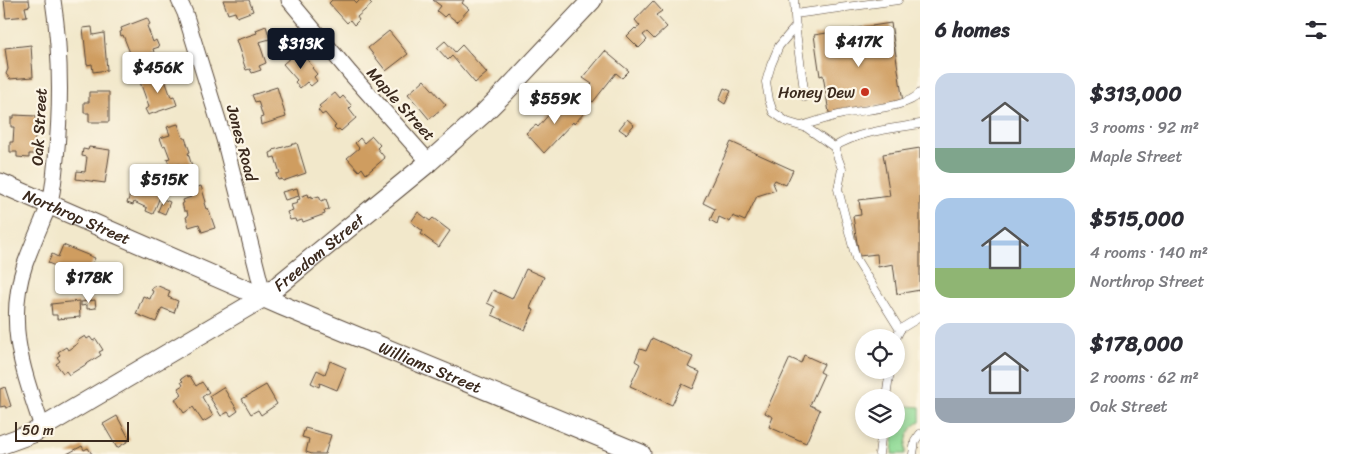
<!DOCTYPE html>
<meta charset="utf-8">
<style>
:root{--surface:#fff;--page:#f2f2f3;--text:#2b2b33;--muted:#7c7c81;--accent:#111827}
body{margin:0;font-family:Sriracha,sans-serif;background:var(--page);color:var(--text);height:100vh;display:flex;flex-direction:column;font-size:19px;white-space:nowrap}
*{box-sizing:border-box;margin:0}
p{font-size:16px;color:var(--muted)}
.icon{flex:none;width:28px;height:28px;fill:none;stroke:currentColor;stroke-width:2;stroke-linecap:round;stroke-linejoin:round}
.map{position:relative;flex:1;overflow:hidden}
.details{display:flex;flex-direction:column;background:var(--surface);width:425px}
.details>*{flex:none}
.buttons{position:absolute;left:855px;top:329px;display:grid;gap:10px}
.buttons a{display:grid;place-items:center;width:50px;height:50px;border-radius:50%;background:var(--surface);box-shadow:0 2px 8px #0003;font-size:25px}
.scale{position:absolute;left:15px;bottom:12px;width:114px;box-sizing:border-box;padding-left:5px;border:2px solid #3b2a1e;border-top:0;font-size:14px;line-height:18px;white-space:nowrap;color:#3b2a1e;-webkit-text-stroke:4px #fcf5e5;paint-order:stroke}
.price{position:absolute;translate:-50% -42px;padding:0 11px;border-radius:5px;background:#fff;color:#222;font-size:16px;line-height:32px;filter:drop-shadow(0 1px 2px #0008)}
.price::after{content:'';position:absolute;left:50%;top:30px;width:15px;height:11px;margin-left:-8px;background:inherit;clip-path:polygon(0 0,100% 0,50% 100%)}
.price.on{background:var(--accent);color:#fff}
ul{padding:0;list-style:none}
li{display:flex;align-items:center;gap:15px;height:125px;padding:0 15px}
li span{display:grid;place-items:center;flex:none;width:140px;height:100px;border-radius:15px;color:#555}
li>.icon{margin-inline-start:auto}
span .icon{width:60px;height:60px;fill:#fffc;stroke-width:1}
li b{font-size:21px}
h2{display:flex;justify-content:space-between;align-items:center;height:60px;padding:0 15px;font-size:21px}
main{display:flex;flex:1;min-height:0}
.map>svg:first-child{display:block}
.green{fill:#91db97;stroke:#66825a}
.building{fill:#cf9d60}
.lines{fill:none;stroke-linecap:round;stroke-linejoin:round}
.service-casing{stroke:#564638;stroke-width:9}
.minor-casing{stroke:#564638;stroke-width:17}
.tertiary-casing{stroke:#564638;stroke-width:21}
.service{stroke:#fff;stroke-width:8}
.minor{stroke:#fff;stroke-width:15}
.tertiary{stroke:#fff;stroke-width:19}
.poi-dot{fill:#c8321e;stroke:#fcf5e5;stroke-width:2}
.labels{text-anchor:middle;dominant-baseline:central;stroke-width:4.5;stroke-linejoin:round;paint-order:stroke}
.poi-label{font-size:16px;fill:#3b2a1e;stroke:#fcf5e5;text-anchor:end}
.street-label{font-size:16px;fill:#3b2a1e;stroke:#fcf5e5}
</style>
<main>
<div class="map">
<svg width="920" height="454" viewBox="0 0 920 454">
<rect width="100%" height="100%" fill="#fcf5e5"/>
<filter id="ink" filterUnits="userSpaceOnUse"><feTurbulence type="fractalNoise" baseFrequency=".02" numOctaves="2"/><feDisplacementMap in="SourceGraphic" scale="10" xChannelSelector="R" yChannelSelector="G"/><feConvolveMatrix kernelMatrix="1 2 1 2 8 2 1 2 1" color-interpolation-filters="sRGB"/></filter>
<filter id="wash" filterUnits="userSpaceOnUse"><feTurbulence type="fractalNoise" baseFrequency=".0096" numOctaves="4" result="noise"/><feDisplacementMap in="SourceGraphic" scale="20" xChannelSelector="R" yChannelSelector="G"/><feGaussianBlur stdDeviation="1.12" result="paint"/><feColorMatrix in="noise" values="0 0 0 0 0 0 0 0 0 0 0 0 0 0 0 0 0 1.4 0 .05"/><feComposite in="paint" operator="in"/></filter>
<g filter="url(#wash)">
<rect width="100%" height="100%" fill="#f2e8cb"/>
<path class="green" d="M897,405L920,407V422C907,428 906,441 905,454H892L894,430H896Z"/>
<g id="blocks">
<path class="building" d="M4,0H29L30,6L25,7L27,16L6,18Z
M223,0H249L253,11L237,17L235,12L228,14Z
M332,0H354L357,3L360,0H368L372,4L357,17L359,20L354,25L350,20L347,23L329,3Z
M433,0H464L462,3L469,9L457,22L447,14L444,17L437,11L441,6Z
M653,1L662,11L656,15L667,27L654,39L647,32L643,35L647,40L639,48L627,36L635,28L636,29L640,26L635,20Z
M147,18L150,24L147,26L153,42L156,40L159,47L153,49L154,52L130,61L128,54L130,53L123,35L121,36L120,32L122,31L121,28Z
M891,23L903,102L829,113L823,75L820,76L814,35Z
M266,26L270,39L259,42L266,63L259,66L261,70L252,73L250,69L246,70L236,40L257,33L256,30Z
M92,27L93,35L104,33L107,70L93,72L92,64L87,65L83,28Z
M389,31L408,54L386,71L368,48Z
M445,41L455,52L462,45L487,73L475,83L452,56L448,60L437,48Z
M31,45L33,77L10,79L6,74L8,69L5,48Z
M605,51L629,71L622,78L616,73L593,102L583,94L592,84L583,78Z
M297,52L302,58L304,56L313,67L312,68L317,74L314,77L317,81L311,86L307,82L300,88L295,82L297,80L283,64Z
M166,73L168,79L165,80L171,97L174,96L177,105L148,115L145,109L149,107L140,82Z
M424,80L446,105L429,119L408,94Z
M277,87L286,117L261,125L260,118L263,117L258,101L255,102L252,95Z
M724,88L731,91L725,104L719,100Z
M89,92H109V122H89V113H84V102H89Z
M335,93L340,99L343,96L352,106L349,109L356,118L341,131L339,129L337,130L334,127L336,126L325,113L322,115L318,110L321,108L319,106Z
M572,100L586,111L574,124L573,122L544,153L526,133L536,125L538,127L558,104L564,109Z
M14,115L36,116L34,154H29V158L17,157V152H10V142H13L14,127H11V118H14Z
M627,119L634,125L626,134L619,129Z
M178,124L183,138H185L190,152L188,153L192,166L182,170L179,164L170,167L167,159L170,158L165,145L163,146L160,138L170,135L167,127Z
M372,136L380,145L377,148L385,158L366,174L362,168L359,171L347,158L359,148L355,143L360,138L364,143Z
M731,142L793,170L786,185L775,180L773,183L776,190L757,196L745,221L733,216L730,222L719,217L717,224L710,220L715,209L703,203Z
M297,143L306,173L283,181L282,179L278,180L276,174L280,173L275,157L271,158L270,153L274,151L273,150Z
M89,147L110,150L105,183L76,179L77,171L85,172L87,157L82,156L83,149L88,150Z
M920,148V290L897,294L893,264L878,267L877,254L859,256L853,216L861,215L859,200L890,196L883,154Z
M135,182L143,185L144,182L156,187L155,189L162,192L153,214L146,211L147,208L134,202L133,205L127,203Z
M201,186L206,202L204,203L206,209L208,208L215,228L202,232L199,224L189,227L186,217L188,216L187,211H184L182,203H184L183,200L191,197L189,190Z
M297,188L299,196L285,200L282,192Z
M308,194L309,197L312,196V198L319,196L321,201L326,199L329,209L324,211L325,214L303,222L302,220L296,222L295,219L290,220L287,212L293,210L291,205L298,203L297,200L300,199L299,197Z
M163,199L170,202L165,214L158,211Z
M418,212L430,221L433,218L450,231L439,247L421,234L423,231L411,222Z
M63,245L95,258L90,268L97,271L94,280L86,277L85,278L48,263L52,254L58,257Z
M526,269L544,277L530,308L534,310L525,330L492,315L495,307L487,303L493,290L512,299Z
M156,285L170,291L168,297L178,301L174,313L162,308L156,322L136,314L143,296L150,299L153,291L151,290L153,286L155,287Z
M95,300L96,308L87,309V305L81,306V302Z
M79,301L80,317L57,319V315H52L51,304Z
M85,336L87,339L90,337L93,341L96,339L103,350L99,352L101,355L69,375L66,371L63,373L56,364L60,361L57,357L60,355L58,352L66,347L68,350L78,343L77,341Z
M652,338L693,357L688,367L700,372L693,389L682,384L672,405L630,386L640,364L635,361L640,349L646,351Z
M804,355L824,364L820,372L824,374L810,405L820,410L806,443L769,427L773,417L765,413L790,358L801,363Z
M330,361L346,368L337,390L320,383L319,387L311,383L317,370L325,374Z
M187,375L188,377L190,376L196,386L202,382L209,392L202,397L213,416L203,422L193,407L184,413L175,399L182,394L178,388L183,385L181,382L183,381L181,379Z
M266,385L277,404L261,415L258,410L251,414L242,399Z
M5,387L11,406L6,408L5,406L0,407V389Z
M223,387L238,411L231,416L228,412L221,416L209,396Z
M117,416L130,440L117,448L103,424Z
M305,428L331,435L325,454H312L306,452L309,439L302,437Z
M82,446L84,450L88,448L92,454H67Z"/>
</g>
</g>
<g filter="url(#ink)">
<use href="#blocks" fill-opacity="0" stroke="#564638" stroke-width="1"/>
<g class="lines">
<g class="service-casing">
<path id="service" d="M794,0L796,32L805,97
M795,14L898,0
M796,26L779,46L771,65L766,82L769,100L773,112L787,122L807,128L834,147
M802,126C815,122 829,117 843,114C863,109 906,109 920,93
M900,330L902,328L920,317
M896,338L900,330L856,259L838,189L842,169L834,147C859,131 891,129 920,124
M886,398L890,370
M879,454L882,430
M913,454L915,441L920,434"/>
</g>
<g class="minor-casing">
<path id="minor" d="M179,0L185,13L224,139L264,297
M289,0L350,73L429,162
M42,427C23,370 5,324 25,264C30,250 36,236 42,222C44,216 48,210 49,205C54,190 54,174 56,159C61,107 61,52 53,0"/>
</g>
<g class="tertiary-casing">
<g id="tertiary">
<path id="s1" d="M0,183L283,306L641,454"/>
<path id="s2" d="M0,445L33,433L264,297L429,162L483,114L506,91L592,0"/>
</g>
</g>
<use href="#service" class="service"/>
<use href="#minor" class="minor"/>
<use href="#tertiary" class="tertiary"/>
</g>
</g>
<circle class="poi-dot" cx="865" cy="92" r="5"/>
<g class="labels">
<g class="poi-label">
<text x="855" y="92">Honey Dew</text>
</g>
<g class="street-label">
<text transform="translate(401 104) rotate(48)">Maple Street</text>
<text transform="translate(39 127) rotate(-87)">Oak Street</text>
<text transform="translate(242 143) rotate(75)">Jones Road</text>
<text stroke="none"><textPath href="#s1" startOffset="84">Northrop Street</textPath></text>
<text stroke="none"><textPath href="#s2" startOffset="374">Freedom Street</textPath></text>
<text stroke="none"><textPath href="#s1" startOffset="468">Williams Street</textPath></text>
</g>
</g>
</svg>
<div class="buttons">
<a><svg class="icon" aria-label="locate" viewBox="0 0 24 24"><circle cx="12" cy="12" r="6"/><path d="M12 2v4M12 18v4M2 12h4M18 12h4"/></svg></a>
<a><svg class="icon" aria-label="layers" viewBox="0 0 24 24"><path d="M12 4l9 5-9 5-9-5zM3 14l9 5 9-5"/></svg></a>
</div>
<div class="scale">50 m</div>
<b class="price" style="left:859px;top:68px">$417K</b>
<b class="price on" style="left:301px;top:70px">$313K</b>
<b class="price" style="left:158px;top:94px">$456K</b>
<b class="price" style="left:555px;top:125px">$559K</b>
<b class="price" style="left:164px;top:206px">$515K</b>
<b class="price" style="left:89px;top:304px">$178K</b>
</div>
<section class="details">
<h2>6 homes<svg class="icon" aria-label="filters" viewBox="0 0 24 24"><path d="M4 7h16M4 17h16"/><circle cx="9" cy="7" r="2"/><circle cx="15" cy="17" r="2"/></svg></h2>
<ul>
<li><span style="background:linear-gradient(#c9d6e8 75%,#7fa58c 0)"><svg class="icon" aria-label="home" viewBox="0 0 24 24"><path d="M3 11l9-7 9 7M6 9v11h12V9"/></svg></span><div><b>$313,000</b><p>3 rooms · 92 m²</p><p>Maple Street</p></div></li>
<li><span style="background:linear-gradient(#a9c7e8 70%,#8fb573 0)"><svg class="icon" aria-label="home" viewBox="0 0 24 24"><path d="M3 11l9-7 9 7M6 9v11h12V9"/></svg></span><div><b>$515,000</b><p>4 rooms · 140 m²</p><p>Northrop Street</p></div></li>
<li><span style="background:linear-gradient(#c9d6e8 75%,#9aa5b1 0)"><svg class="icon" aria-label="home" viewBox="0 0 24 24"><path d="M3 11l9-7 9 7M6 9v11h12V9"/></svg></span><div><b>$178,000</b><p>2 rooms · 62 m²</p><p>Oak Street</p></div></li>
</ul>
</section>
</main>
